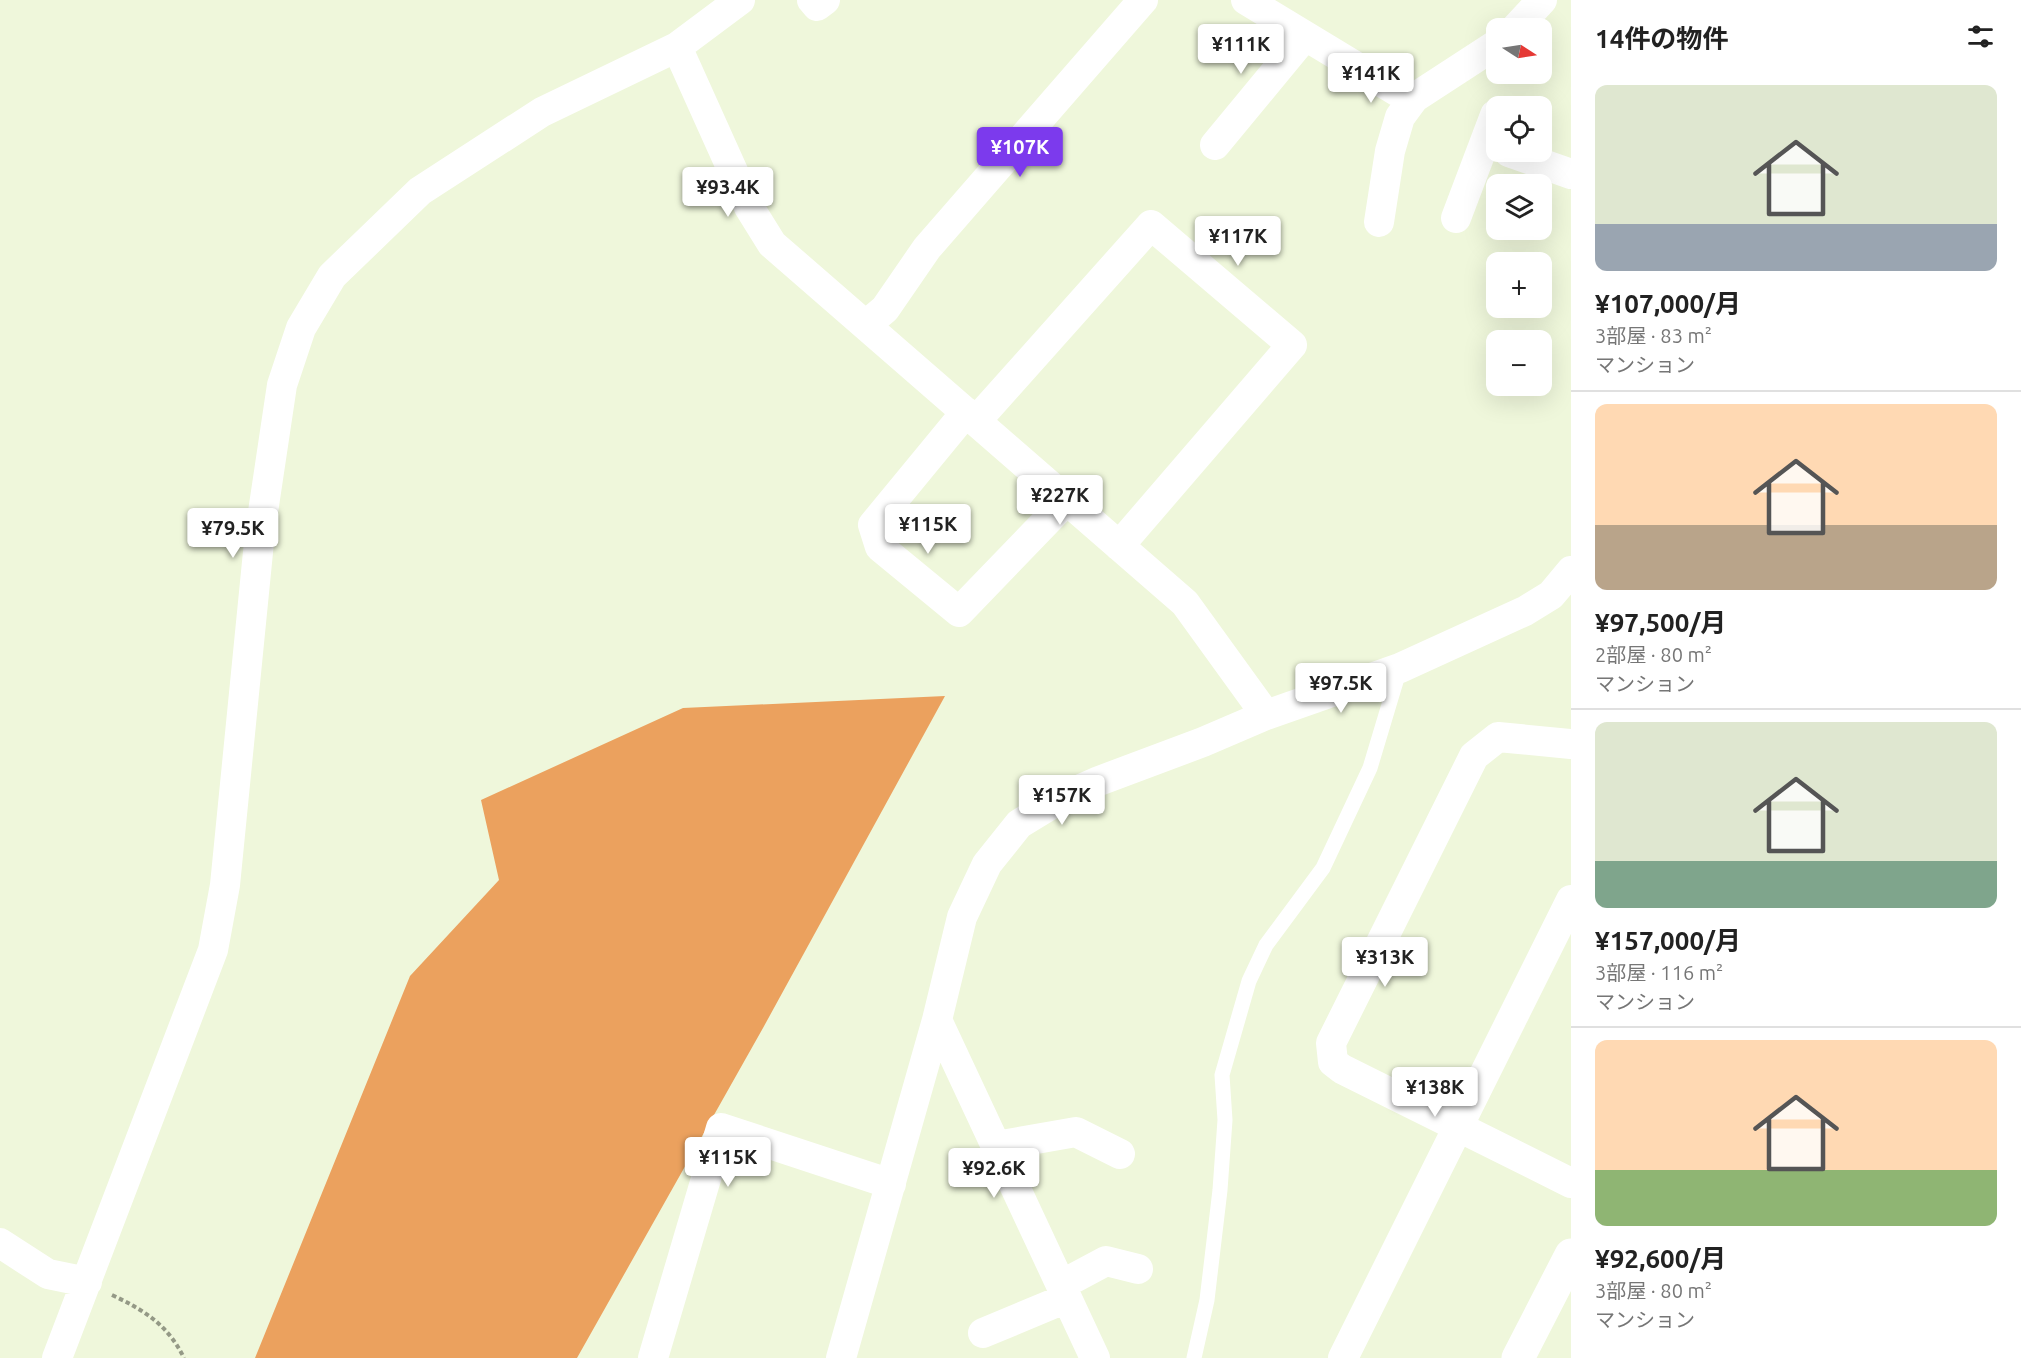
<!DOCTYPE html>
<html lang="ja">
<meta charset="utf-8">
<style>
:root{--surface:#fff;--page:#f2f2f2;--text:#222;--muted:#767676;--line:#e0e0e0;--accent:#7c3aed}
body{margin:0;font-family:Ubuntu,"Noto Sans JP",sans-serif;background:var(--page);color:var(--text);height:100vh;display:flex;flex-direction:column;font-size:22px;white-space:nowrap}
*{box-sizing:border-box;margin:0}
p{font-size:20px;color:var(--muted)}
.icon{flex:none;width:33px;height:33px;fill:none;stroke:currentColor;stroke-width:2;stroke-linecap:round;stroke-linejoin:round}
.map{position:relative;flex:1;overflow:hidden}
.side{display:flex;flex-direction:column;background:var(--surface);width:450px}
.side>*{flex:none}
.needle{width:39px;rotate:102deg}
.controls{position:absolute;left:1486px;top:18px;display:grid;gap:12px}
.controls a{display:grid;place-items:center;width:66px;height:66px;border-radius:12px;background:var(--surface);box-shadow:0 6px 24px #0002;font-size:30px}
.price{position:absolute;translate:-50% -51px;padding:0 14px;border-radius:6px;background:#fff;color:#222;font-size:20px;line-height:39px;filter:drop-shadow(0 2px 3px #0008)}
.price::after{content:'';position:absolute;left:50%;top:36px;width:18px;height:14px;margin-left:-9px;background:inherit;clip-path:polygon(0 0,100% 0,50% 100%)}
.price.selected{background:var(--accent);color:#fff}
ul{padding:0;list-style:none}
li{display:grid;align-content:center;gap:12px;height:318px;padding:0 24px}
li+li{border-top:2px solid var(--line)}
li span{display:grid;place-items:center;height:186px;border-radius:12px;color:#555}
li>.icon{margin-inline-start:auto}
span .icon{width:108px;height:108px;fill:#fffc;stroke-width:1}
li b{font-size:26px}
h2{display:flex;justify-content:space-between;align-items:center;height:72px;padding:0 24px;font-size:26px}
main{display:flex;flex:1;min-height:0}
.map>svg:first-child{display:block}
.forest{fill:#eba15e}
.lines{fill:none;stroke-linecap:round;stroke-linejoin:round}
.path{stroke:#949986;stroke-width:4;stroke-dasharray:4.5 3;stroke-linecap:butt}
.service{stroke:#fff;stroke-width:15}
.minor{stroke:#fff;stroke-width:30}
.tertiary{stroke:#fff;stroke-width:33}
</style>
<main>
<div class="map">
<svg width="1571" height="1358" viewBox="0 0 1571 1358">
<rect width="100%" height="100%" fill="#eff7db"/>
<path class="forest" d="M945,696L763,1028L577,1358H255L410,976L499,880L481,800L683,708Z"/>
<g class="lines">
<path class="path" d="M112,1295C144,1310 168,1325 184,1358"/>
<path class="service" d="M1194,1358L1207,1300L1220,1190L1225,1120L1222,1075L1249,981L1266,945L1323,868L1370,768L1400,668"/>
<path class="minor" d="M812,0L817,6L825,0
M1246,0L1403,95L1414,98L1497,44
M1516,28L1542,0
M677,47L749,207L772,244L1185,603L1266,715
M1215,145L1305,36
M1509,152L1571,174
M1456,218L1495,115
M1379,222L1390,151L1400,117L1414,98
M866,325L885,309L927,248L1143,0
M966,412L873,525L880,547L959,612L1067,500
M976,421L1151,225L1292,345L1119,546
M1571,744L1498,737L1474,756L1331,1043L1333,1062L1342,1069L1571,1183
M937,1020L1095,1358
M996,1146L1076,1132L1120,1154
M0,1243L48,1274L87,1282
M1061,1285L1106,1261L1138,1269
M983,1333L1067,1298
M57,1358L213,950L225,885L260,532L282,385L301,328L332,276L420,191L542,112L677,47L740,0
M653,1358L721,1128L891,1184
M841,1358L937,1020L962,917L987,864L1019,824L1065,796L1099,781L1203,742L1266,715L1400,668L1525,611L1551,595L1571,571
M1343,1358L1571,900"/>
<path class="tertiary" d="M1518,1358L1571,1255"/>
</g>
</svg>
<div class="controls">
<a><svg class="needle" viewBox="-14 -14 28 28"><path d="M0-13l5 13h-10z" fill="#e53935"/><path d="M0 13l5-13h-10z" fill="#767676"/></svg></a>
<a><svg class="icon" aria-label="locate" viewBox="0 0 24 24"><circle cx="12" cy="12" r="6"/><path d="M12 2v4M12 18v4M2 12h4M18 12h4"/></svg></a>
<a><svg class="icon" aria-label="layers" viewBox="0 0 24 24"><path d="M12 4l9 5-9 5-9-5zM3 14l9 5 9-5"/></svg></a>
<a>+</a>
<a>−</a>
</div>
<b class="price" style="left:1241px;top:75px">¥111K</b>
<b class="price" style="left:1371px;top:104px">¥141K</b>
<b class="price selected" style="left:1020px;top:178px">¥107K</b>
<b class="price" style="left:728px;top:218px">¥93.4K</b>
<b class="price" style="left:1238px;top:267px">¥117K</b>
<b class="price" style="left:1060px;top:526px">¥227K</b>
<b class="price" style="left:928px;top:555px">¥115K</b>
<b class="price" style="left:233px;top:559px">¥79.5K</b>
<b class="price" style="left:1341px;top:714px">¥97.5K</b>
<b class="price" style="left:1062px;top:826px">¥157K</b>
<b class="price" style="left:1385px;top:988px">¥313K</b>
<b class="price" style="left:1435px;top:1118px">¥138K</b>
<b class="price" style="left:728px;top:1188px">¥115K</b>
<b class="price" style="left:994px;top:1199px">¥92.6K</b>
</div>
<section class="side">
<h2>14件の物件<svg class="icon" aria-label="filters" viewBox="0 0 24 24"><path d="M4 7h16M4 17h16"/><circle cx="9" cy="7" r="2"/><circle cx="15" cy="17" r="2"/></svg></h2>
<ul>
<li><span style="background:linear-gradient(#dfe7d0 75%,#9aa5b1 0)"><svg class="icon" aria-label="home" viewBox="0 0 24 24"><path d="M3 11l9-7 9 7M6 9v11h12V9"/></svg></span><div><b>¥107,000/月</b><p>3部屋 · 83 m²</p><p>マンション</p></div></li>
<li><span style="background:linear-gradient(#ffd9b3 65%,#b9a48a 0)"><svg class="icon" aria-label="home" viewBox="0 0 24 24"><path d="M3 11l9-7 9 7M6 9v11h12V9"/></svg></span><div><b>¥97,500/月</b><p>2部屋 · 80 m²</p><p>マンション</p></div></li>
<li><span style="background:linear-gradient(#dfe7d0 75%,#7fa58c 0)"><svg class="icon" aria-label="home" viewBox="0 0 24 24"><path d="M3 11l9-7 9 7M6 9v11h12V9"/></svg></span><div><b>¥157,000/月</b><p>3部屋 · 116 m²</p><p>マンション</p></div></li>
<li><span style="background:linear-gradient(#ffd9b3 70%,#8fb573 0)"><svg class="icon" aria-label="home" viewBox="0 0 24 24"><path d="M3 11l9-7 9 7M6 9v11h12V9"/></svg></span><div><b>¥92,600/月</b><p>3部屋 · 80 m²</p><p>マンション</p></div></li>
</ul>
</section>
</main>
